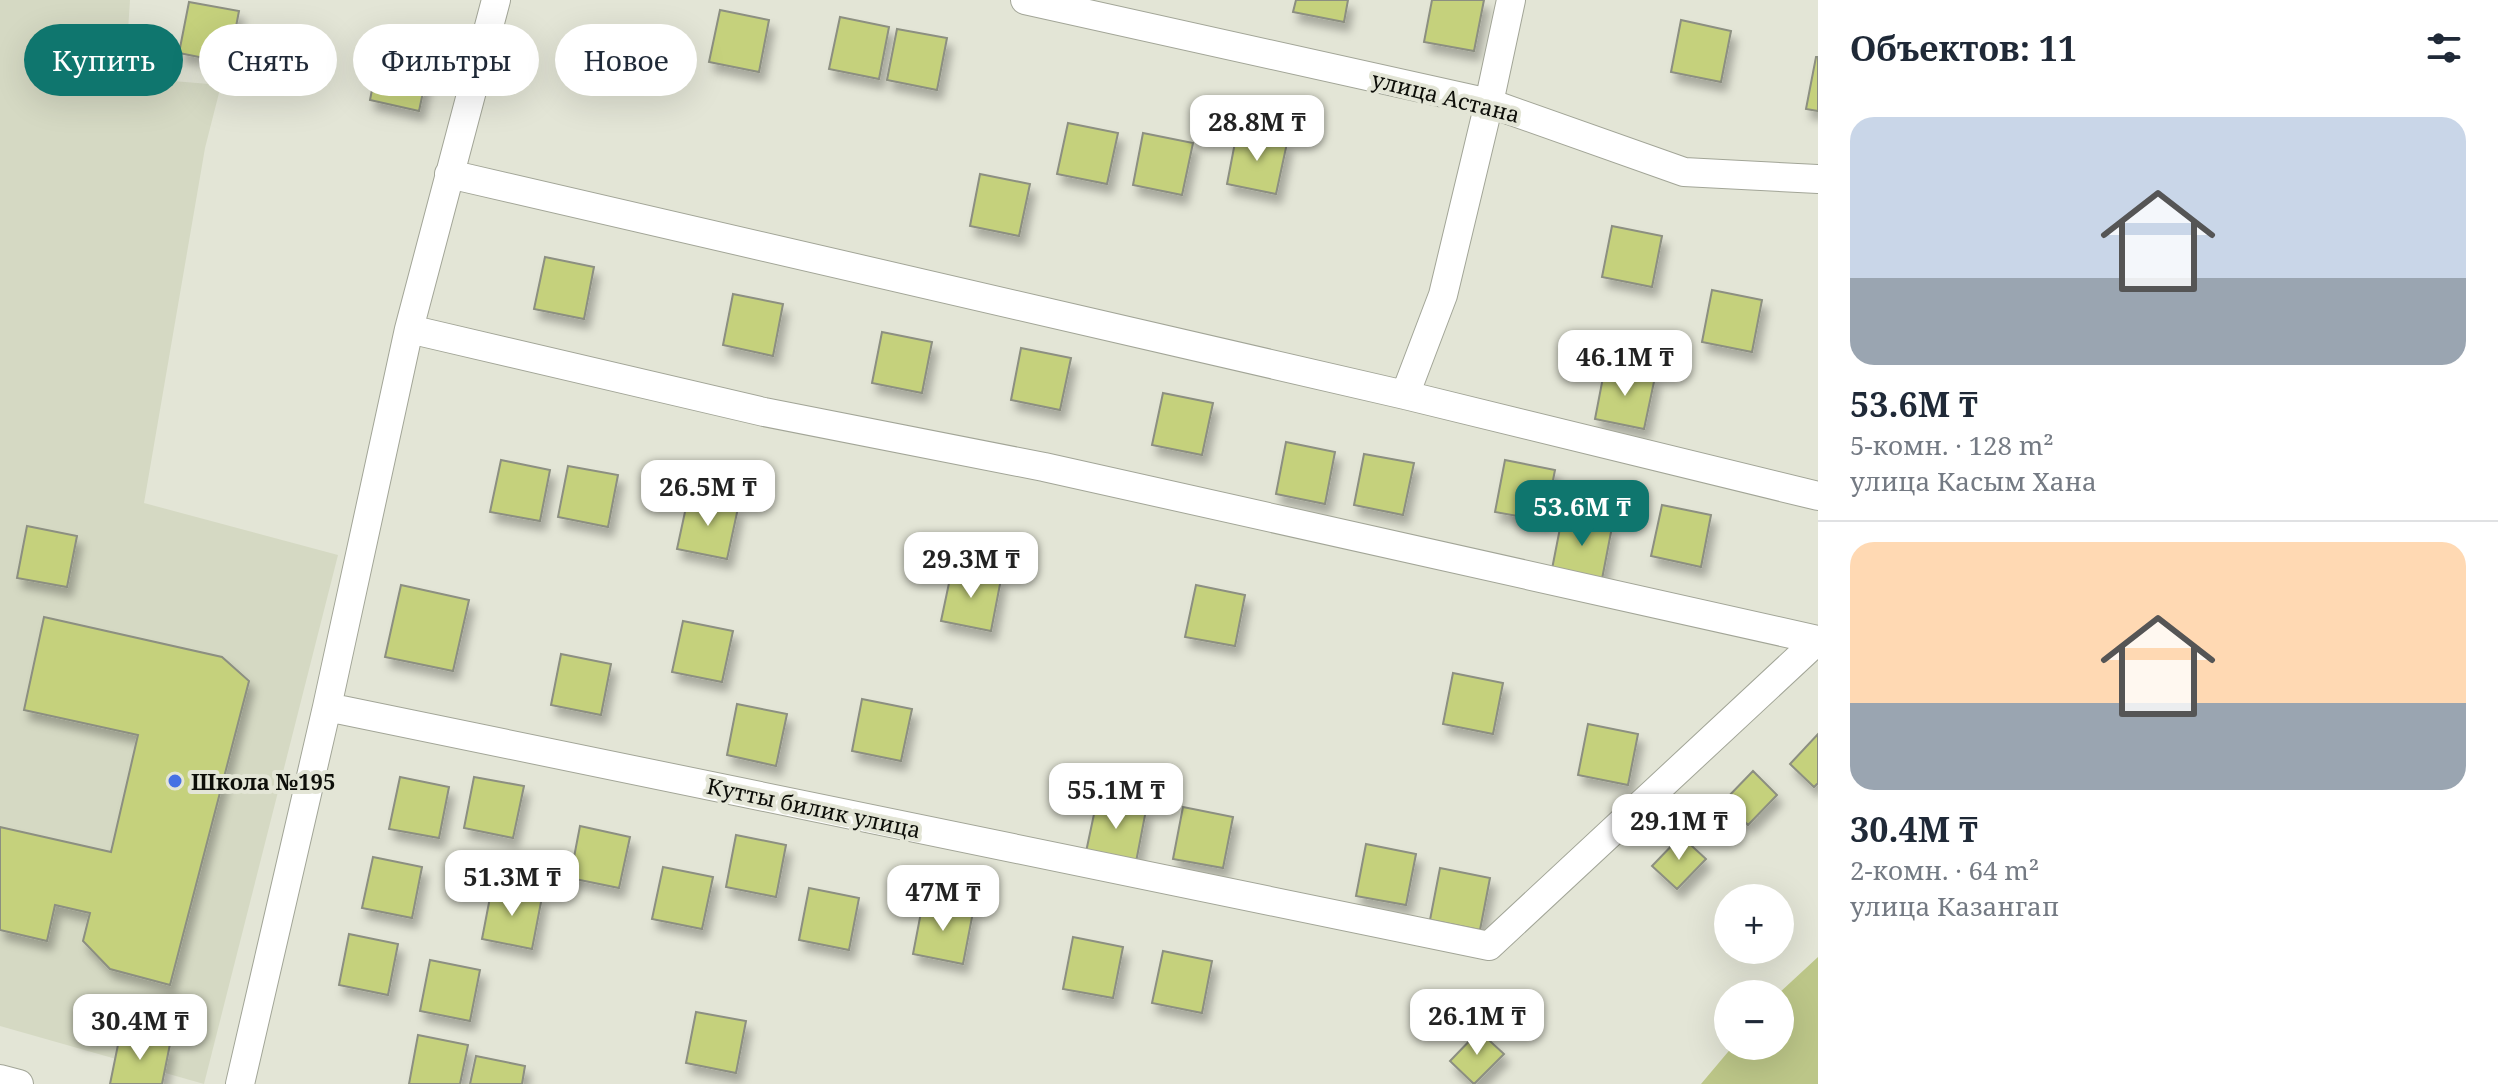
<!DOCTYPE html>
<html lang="ru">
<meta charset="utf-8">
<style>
:root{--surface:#fff;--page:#f2f2f3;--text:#1f2937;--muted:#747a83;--line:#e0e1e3;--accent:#0f766e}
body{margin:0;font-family:"Noto Serif",serif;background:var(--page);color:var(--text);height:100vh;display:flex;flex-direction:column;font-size:30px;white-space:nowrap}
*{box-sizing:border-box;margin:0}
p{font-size:26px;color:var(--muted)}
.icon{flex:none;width:44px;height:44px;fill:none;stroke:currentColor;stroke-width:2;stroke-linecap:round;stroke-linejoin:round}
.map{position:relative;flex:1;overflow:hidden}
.drawer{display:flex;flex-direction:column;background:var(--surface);width:680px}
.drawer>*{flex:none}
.guide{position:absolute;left:24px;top:24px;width:760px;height:72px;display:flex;gap:16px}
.buttons{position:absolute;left:1714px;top:884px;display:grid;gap:16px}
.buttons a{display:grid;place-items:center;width:80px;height:80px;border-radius:50%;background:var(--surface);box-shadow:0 8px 32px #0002;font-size:40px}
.price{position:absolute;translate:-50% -68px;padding:0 18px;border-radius:16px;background:#fff;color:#222;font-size:26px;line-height:52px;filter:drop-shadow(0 2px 4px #0008)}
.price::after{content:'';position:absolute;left:50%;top:48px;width:24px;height:18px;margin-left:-12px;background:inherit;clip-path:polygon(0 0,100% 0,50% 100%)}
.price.current{background:var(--accent);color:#fff}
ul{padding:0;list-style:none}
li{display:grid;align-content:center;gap:16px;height:424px;padding:0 32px}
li+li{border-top:2px solid var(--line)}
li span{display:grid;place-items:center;height:248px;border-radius:24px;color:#555}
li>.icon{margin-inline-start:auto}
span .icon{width:144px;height:144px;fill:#fffc;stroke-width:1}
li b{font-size:34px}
h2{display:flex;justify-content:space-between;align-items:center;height:96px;padding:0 32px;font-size:34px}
.chip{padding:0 28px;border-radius:36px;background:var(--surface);box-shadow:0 8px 32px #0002;font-size:28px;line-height:72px}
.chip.current{background:var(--accent);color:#fff}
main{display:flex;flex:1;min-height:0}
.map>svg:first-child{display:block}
.built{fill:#d5d9c3}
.green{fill:#bcc688}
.building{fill:#c5d17b;stroke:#8c8f81;stroke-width:2;filter:url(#shadow)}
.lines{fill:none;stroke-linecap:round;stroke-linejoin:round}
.street-casing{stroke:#a2a597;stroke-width:30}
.street{stroke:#fff;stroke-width:28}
.poi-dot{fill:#4671e4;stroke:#e3e5d6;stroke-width:3}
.labels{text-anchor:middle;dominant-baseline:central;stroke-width:8;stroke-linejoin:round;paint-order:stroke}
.street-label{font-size:22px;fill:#0d0e09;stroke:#e3e5d6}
.poi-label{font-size:22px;font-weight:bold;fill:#0d0e09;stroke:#e3e5d6;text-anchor:start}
</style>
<main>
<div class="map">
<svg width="1818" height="1084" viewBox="0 0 1818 1084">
<defs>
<filter id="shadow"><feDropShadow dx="5" dy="9" stdDeviation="4" flood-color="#0004"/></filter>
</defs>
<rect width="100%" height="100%" fill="#e3e5d6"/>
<path class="built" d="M0,0H130L125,77L221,85L205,148L144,503L338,555L204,1084L0,1026Z"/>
<path class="green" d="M1818,957V1084H1701L1733,1046H1780V994H1778Z"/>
<path class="building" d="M1296,0H1348L1344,22L1293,12Z
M1432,0H1484L1474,51L1424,42Z
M189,2L239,11L229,63L179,53Z
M720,10L769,20L759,72L709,62Z
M840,17L889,27L879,79L829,69Z
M1681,20L1731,31L1721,82L1671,72Z
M897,29L947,38L937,90L887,80Z
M380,49L430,59L419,111L370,100Z
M1816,57H1818V111L1806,109Z
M1068,123L1118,133L1107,184L1057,174Z
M1237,132L1287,143L1276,194L1227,184Z
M1143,133L1193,143L1182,195L1133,185Z
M980,174L1030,184L1019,236L970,226Z
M1612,226L1662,236L1652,287L1602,277Z
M545,257L594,267L584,319L534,309Z
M1712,290L1762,300L1752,352L1702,342Z
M733,294L783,304L773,356L723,345Z
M882,332L932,342L922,393L872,383Z
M1021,348L1071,358L1060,410L1011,400Z
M1605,367L1655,377L1644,429L1595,419Z
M1163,393L1213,403L1202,455L1152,445Z
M1286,442L1335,452L1325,504L1276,494Z
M1364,454L1414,463L1403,515L1354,505Z
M501,460L550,470L540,521L490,512Z
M1505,460L1555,470L1545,521L1495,512Z
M568,466L618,475L608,527L558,517Z
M688,498L738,508L727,559L677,549Z
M1662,505L1711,515L1701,567L1651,556Z
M1562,518L1612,527L1602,579L1552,569Z
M27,526L77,536L67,587L17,578Z
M952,569L1001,579L991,631L941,621Z
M401,585L469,600L453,671L385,657Z
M1196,585L1245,595L1235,646L1185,637Z
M44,617L222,657L249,681L170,985L110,969L83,941L90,913L55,905L47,941L0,930V827L111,852L138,735L24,710Z
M683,621L733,631L722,682L672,672Z
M561,654L611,664L601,715L551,705Z
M1453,673L1503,683L1493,734L1443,724Z
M862,699L912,709L901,761L852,751Z
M737,704L787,714L776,766L727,755Z
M1588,724L1638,734L1628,785L1578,775Z
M1818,734V783L1814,787L1790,764Z
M1753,771L1777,795L1748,825L1724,801Z
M400,777L449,787L439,838L389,829Z
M474,777L524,786L513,838L464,828Z
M1097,800L1146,810L1136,862L1086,852Z
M1183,807L1233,817L1223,868L1173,859Z
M580,826L630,837L619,888L570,878Z
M736,835L786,845L776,897L726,887Z
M1681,836L1706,859L1677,889L1652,866Z
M1366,844L1416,854L1406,905L1356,896Z
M373,857L422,867L412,918L362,908Z
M663,867L713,877L702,929L652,919Z
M1440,868L1490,878L1480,930L1430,920Z
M492,887L542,897L532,949L482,939Z
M809,888L859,898L849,950L799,940Z
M923,902L973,912L963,964L913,954Z
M349,934L398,944L388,995L339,985Z
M1073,937L1123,947L1113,998L1063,989Z
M1163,951L1212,961L1202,1013L1152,1003Z
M430,960L480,970L470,1021L420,1011Z
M696,1012L746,1021L736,1073L686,1063Z
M1479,1031L1504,1054L1474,1084L1450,1061Z
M120,1035L170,1044L162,1084H110Z
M418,1035L468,1045L460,1084H409Z
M476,1056L525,1066L522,1084H470Z"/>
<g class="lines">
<g class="street-casing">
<path id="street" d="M1025,0L1489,103L1684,172L1818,179
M449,174L1405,395L1818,496
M409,329L496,0
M1405,395L1443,295L1489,103L1511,0
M327,707L1489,946L1818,640
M0,1079L19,1084
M240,1084L327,707L409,329L764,412L1044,467L1818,640"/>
</g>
<use href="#street" class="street"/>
</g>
<circle class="poi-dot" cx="175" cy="781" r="8"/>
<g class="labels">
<g class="street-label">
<text transform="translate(1446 96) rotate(14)">улица Астана</text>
<text transform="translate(814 807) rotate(12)">Кутты билик улица</text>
</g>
<g class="poi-label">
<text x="191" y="781">Школа №195</text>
</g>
</g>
</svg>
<div class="buttons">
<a>+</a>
<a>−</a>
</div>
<b class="price" style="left:1257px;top:163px">28.8M ₸</b>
<b class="price" style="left:1625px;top:398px">46.1M ₸</b>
<b class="price" style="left:708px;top:528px">26.5M ₸</b>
<b class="price current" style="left:1582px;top:548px">53.6M ₸</b>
<b class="price" style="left:971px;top:600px">29.3M ₸</b>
<b class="price" style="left:1116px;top:831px">55.1M ₸</b>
<b class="price" style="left:1679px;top:862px">29.1M ₸</b>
<b class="price" style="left:512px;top:918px">51.3M ₸</b>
<b class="price" style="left:943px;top:933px">47M ₸</b>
<b class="price" style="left:1477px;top:1057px">26.1M ₸</b>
<b class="price" style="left:140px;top:1062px">30.4M ₸</b>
<div class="guide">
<a class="chip current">Купить</a>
<a class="chip">Снять</a>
<a class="chip">Фильтры</a>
<a class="chip">Новое</a>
</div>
</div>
<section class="drawer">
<h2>Объектов: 11<svg class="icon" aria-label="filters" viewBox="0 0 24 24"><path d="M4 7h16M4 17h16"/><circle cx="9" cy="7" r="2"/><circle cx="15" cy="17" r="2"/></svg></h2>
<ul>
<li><span style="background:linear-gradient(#c9d6e8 65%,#9aa5b1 0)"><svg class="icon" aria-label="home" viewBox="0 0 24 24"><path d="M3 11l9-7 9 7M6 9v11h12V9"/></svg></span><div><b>53.6M ₸</b><p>5-комн. · 128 m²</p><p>улица Касым Хана</p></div></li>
<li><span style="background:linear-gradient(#ffd9b3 65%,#9aa5b1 0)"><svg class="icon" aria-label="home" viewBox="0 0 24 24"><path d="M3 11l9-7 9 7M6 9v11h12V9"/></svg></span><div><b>30.4M ₸</b><p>2-комн. · 64 m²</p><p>улица Казангап</p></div></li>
</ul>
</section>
</main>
